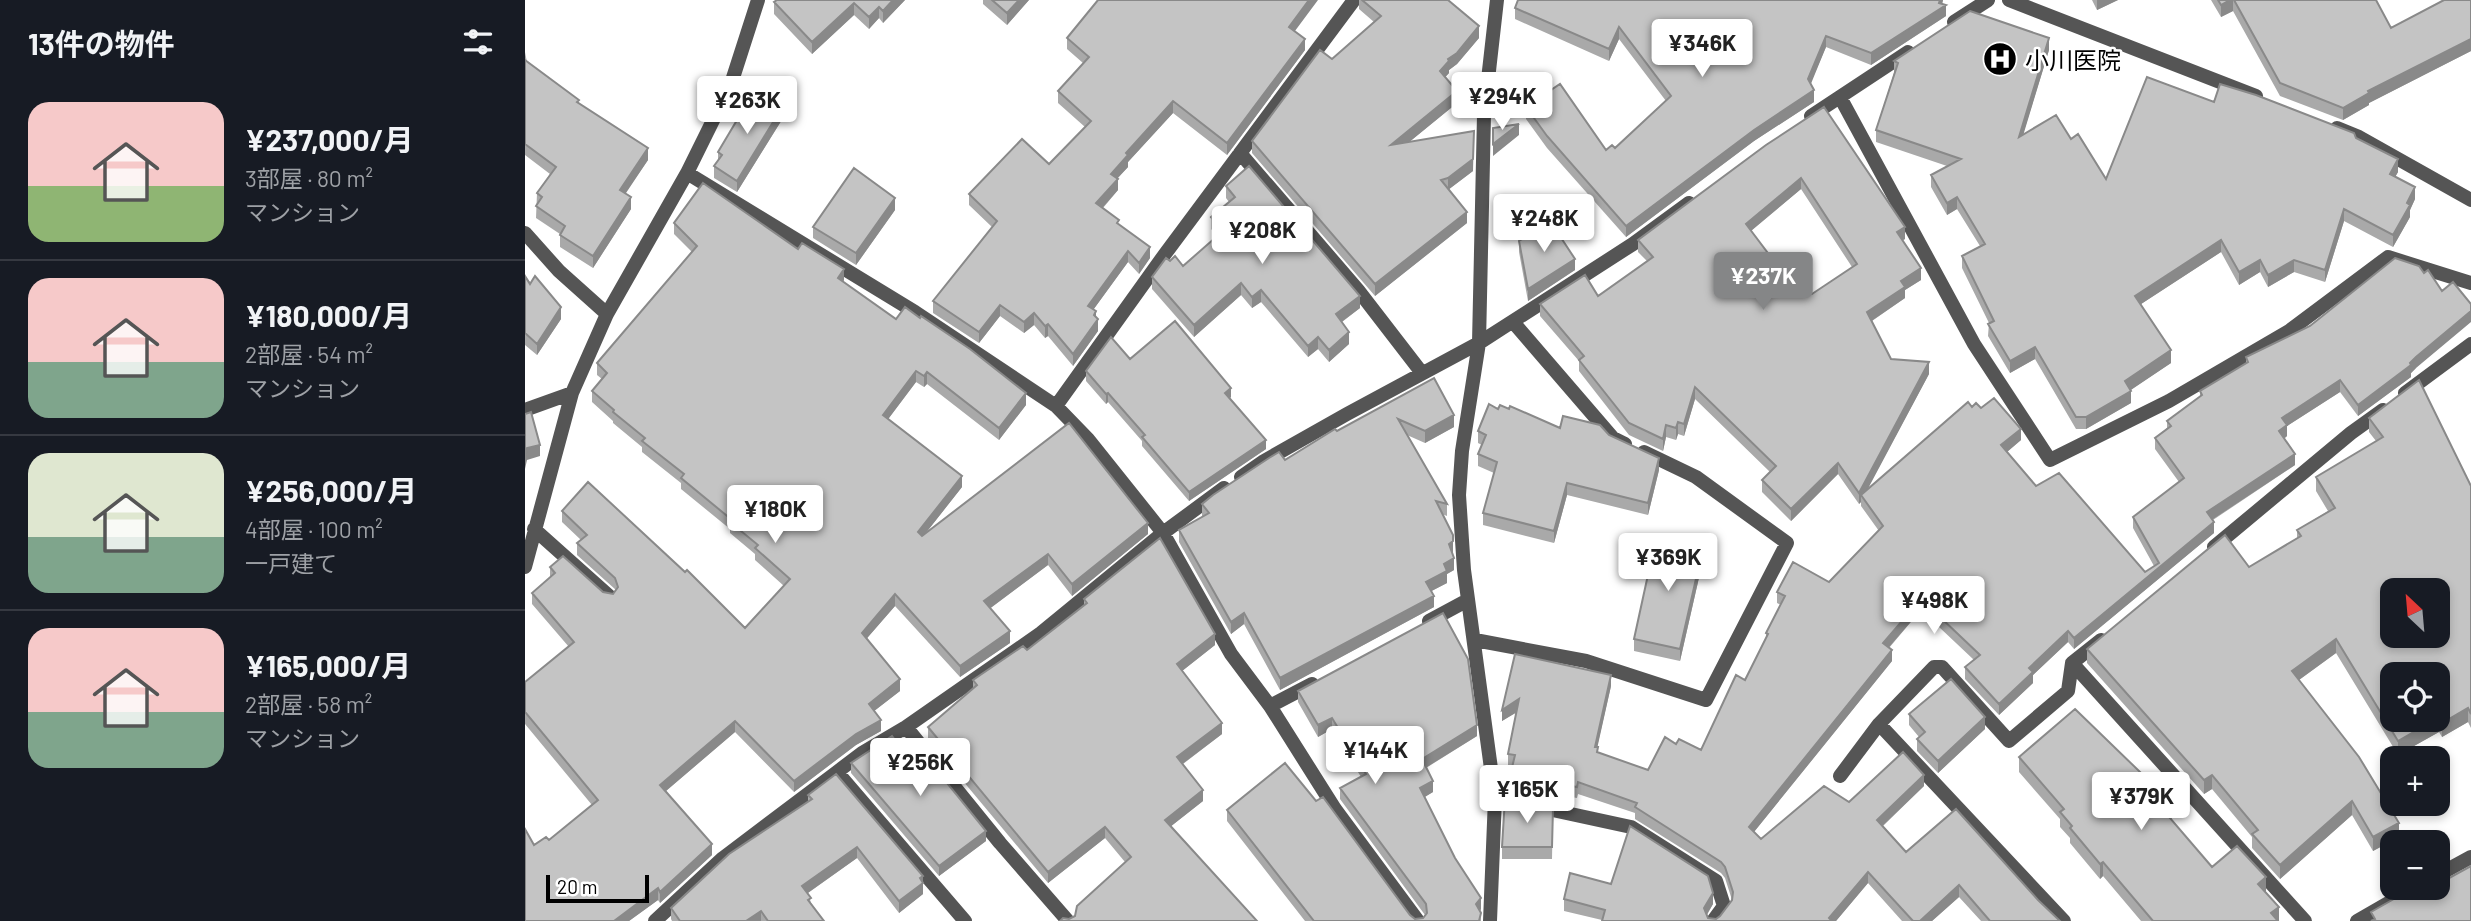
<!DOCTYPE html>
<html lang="ja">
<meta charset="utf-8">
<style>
:root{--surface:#171b24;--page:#20242c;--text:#f1f3f6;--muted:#9ea1a6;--line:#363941;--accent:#858687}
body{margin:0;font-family:Barlow,"Noto Sans JP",sans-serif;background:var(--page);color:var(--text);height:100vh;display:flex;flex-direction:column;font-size:26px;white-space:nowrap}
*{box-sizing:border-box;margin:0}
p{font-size:23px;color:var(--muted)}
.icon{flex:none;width:38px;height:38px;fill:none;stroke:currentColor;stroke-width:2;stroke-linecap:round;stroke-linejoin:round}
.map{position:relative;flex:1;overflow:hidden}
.panel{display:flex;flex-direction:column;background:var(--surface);width:525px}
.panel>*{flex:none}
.needle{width:46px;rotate:334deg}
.tools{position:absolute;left:1855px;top:578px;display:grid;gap:14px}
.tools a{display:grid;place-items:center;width:70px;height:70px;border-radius:14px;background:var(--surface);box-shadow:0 4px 10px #0003;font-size:35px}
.scale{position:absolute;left:21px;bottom:18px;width:103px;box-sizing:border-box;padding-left:7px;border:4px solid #000;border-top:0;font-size:19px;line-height:24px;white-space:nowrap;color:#000;-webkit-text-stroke:5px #fff;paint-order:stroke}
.price{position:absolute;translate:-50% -60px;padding:0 16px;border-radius:7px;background:#fff;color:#222;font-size:23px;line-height:46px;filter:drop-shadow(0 2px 4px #0008)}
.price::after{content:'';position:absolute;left:50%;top:42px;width:21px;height:16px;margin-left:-10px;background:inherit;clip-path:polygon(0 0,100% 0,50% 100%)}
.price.on{background:var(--accent);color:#fff}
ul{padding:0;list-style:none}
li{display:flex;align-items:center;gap:21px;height:175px;padding:0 28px}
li+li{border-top:2px solid var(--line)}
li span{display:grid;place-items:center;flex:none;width:196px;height:140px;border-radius:21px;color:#555}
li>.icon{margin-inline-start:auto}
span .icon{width:84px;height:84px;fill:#fffc;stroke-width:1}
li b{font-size:30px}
h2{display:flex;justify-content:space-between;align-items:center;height:84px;padding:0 28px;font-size:30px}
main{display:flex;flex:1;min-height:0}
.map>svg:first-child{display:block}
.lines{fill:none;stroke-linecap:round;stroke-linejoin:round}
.street{stroke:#555;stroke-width:14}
.wall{fill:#a9a9a9;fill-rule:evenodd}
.shaded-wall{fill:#898989}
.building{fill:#c4c4c4;stroke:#898989;stroke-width:2;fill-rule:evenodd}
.labels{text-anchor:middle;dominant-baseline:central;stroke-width:5;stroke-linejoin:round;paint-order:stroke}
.poi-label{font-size:24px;fill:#000;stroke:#fff;text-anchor:start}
</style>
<main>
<section class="panel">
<h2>13件の物件<svg class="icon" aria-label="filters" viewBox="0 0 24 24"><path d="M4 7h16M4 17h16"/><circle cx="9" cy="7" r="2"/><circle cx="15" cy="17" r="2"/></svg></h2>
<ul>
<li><span style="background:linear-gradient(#f6c9c9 60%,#8fb573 0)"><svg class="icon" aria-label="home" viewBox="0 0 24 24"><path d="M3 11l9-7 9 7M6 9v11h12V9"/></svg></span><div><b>¥237,000/月</b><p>3部屋 · 80 m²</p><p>マンション</p></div></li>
<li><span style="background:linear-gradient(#f6c9c9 60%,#7fa58c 0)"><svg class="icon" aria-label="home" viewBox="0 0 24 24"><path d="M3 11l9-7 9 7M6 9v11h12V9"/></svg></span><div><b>¥180,000/月</b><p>2部屋 · 54 m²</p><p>マンション</p></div></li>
<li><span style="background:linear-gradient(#dfe7d0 60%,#7fa58c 0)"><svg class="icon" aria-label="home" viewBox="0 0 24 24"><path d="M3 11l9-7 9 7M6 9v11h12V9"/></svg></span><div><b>¥256,000/月</b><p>4部屋 · 100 m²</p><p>一戸建て</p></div></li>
<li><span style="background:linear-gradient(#f6c9c9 60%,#7fa58c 0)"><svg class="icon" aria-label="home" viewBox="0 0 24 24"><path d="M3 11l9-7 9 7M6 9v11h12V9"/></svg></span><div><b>¥165,000/月</b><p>2部屋 · 58 m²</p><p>マンション</p></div></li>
</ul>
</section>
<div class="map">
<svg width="1946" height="921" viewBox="0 0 1946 921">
<rect width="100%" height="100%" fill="#fff"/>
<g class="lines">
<path class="street" d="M1484,0L1731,96
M1429,22L1463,0
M1315,97L1449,344L1525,460L1644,401L1764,331L1863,257L1946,283
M1286,116L1383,52
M1812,128L1834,137L1946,200
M715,153L833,290L897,373
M162,173L390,312L531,406L563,439L638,533L706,654L745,706L810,809L893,921
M0,233L34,271L82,314
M988,322L1088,438L1100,444
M1880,393L1946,344
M531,406L640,254L829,0
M0,410L47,393
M716,477L739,461L822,414L954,343L1108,244L1164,203
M9,529L84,596
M1689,547L1826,433L1858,410
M0,567L47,393L82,314L162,173L206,84L233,0
M904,621L943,600
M950,640L1061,661L1181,700L1262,543L1171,477L1119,452
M1547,663L1576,640
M745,706L787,684
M1354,724L1539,921
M381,727L475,843L543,921
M312,772L440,921
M1315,776L1354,724L1409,667H1417L1484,741L1543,691L1547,663L1780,921
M1009,806L1106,827L1191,881L1199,906L1188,921
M1913,875L1946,857
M130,921L198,858L312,772L337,753L381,727L516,633L638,533L699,488
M965,921L970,798L939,570L934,495L937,451L954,343L959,115L972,0
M1832,921L1891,887"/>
</g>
<path class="wall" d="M252,0H380L358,23L354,18L344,29L329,15L287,54L249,14V2Z
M458,0H504L482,25L458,4Z
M834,0H923L954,38L932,64L924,70V73L920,77L932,103L884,142L948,171L924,189L942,223L850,296L727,153V141L807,59L849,22L834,9Z
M1418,0L1417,4L1421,16L1346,65L1301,47L1285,84L1289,102L1229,141L1101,237L1022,148L1001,119V107L1081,150L1090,148L1141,101L1094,39L1084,61L990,19V8Z
M1567,0H1593L1572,10Z
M1686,0H1851L1866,28L1946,0V51L1844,103V105L1818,120L1755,96L1708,11L1696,17Z
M770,31L780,50L702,155L648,113L603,162V167L592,179L593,190L578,208L625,258L614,274L603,262L568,310L571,317L573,331L548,366L523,336L520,338L509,325L499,333L475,316L454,343L408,313V301L467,227L444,205V194L524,164L560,127L533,103V91L558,63L542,49V38Z
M1524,50L1498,134L1546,139L1581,179L1689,102L1831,138L1873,172L1870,177L1890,199L1885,210V217L1868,247L1819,221L1800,282L1769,272L1743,287L1735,272L1714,285L1696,252L1616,304L1646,363L1605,390L1606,403L1561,429H1551L1510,359L1485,373L1463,336L1464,323L1437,268V256L1455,246L1432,209L1422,215L1406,187V175L1422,166L1351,142V130L1369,73V61Z
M0,52L2,62L123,160L100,193L106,209L68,268L35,247V234L11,218L12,193L25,174L0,155Z
M232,105L258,118L212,192L189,178V166L193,161V152Z
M1241,145L1380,239L1378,240L1396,280L1380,290V298L1347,321L1366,359L1404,374L1342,489L1447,407L1456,408L1496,440L1482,452L1511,486L1620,572L1629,566L1608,528V517L1654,482L1630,449V438L1642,428V421L1675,396V391L1721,363V357L1891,368L1886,373V377L1833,416L1815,392L1762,426V436L1759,439L1770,465L1688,520L1689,533L1549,649L1543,642L1508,675V683L1474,715L1440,679V667L1449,660L1396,610L1364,648L1367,661L1229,832L1236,839L1324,802L1399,786L1358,826L1381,852L1513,900L1535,921H1456L1434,897L1407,921H1377L1343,883L1311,921L1077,920L1039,911V899L1086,884L1188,904L1182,915L1183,918L1191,919L1195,916L1207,900L1200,878L1196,873L1110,819V813L1053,794L1052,798L1028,794V801L984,791V780L987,766L983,765V754L991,712L977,721V710L1086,686L1072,747L1073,753L1123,770L1151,744L1176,750L1220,680L1241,639V633L1256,605L1252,603V592L1304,582L1354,531L1336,506V502L1334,504L1313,474L1266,521L1237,492V480L1245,472L1170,399L1159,436L1153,434L1151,440L1141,437L1138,451L1104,435L1054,371V361L1015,316V304L1073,296L1122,261L1113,252V240ZM1276,189L1327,267L1287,294L1264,281L1226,231Z
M701,186L835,308L817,322L824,344L804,362L793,349L783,357L736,302L727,308L716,295L669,337L627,289V277L645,261L658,266L692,236L686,229V217L704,202L701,198Z
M370,210L331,265L288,238V227Z
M149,223L319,280L318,282L371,319L501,405L474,440L402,384L399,387L391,382L363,419L437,487L399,535L623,534L547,596L523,565L465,608L485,643L435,677L370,606L342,638L375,691L349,711L356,731L331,745L269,792L210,732L141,791L187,855L135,903L133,900L104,921H0L9,845L24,840L67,805L0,724V682L44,647L7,604V593L25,577V567L78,592L88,594L91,590L52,555V543L56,540L37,522V511L220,628L259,586L230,560V554L205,533V529L156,489V483L117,452V447L88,423V421L67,402V391L77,379L72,375V363L167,252L149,234Z
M994,241L1050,270L1003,301L994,252Z
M0,276L36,319L12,355L0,345Z
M605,359L706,397L705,398L741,449L664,501L617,446V441L583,402L581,404L561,381V371Z
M909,378L929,427L900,443L882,435L922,504V516L917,514L928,553H927L929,570L922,574V583L906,591L909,607L755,690L719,624L706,634L654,542V530L677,517V504Z
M973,409L1035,428L1084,435L1134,470L1123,515L1042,495L1029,543L958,525V513L969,473L953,466V454L957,445L953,443V431Z
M1844,418L1946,486V728L1943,722L1917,737L1914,732L1873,755L1811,653L1774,680L1874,837L1848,851L1827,815L1755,879L1727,848V837L1687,789L1679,794L1562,663V649L1724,567L1772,538V530L1803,511L1791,491V477L1851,441L1844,432Z
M1178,560L1155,661L1109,651V639Z
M559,599L690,645L657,671L697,734L658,764L678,801L646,826L732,921L544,919L550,916L600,862L580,838L523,883L403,739V727L448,688V680L502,650L559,605Z
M773,691L952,736L901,768L908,792L899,797L956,909L955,911L956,921H780L702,821V810L791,801L885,915L890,919L898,918L900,915L815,799V788L836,777L807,729L793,737L773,702Z
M1384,714L1460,729L1413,773L1392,751V739L1394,737L1384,725Z
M1494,757L1647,818L1646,819L1687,867L1741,892L1754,921H1616L1578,876L1575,879L1545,843V838L1535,827V819L1494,772Z
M326,763L461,841L414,876L326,773Z
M283,795L398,876V894L374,913L332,858L283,893L286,903L299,921H147L146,919V908L283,802Z
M1028,808L1027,859H977V847Z"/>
<path class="shaded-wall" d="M368,0H380L358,23V11Z
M494,0H504L482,25V13Z
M784,0H793L764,39V27Z
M1415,0H1418L1416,8L1421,5V16L1346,65V53Z
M1572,0H1593L1572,10Z
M1705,0H1708V11L1696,17V5Z
M329,3V15L287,54V42Z
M354,7V18L344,29V17Z
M954,26V38L932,64L924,70V73L915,83V71L923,59Z
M1094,27V39L1084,61V49Z
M1301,36V47L1283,91V79Z
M1524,38V50L1494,149V137Z
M780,39V50L702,155V143Z
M1946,39V51L1844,103V105L1818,120V108L1843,91Z
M1289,90V102L1229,141L1101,237V226L1229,130Z
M932,91V103L866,157V145Z
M648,101V113L603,162V167L586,185V174L601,153Z
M258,106V118L212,192V181Z
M994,124V135L968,156V144Z
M949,131L948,171L923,190V178Z
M123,148V160L95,202V190Z
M1873,159V172L1865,186V174Z
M1276,178V189L1221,235V224Z
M593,179V190L571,215V203Z
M1890,187V199L1885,210V217L1868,247V235L1882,203Z
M106,197V209L68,268V256Z
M1432,197V209L1422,215V203Z
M370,198V210L331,265V253Z
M1819,209V221L1800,282V270Z
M942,212V223L850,296V284Z
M1380,227V239L1372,243V232Z
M1696,240V252L1610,308V296Z
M625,247V258L614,274V263Z
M603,251V262L563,317V306Z
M1050,259V270L1003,301V289Z
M1735,260V272L1714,285V272Z
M1769,260V272L1743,287V275Z
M1396,268V280L1380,290V298L1342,324V312L1376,281Z
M319,269V280L313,289V278Z
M716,283V295L669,337V325Z
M736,290V302L727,308V297Z
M835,296V308L811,326V314Z
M475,305V316L454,343V332Z
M36,307V319L12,355V344Z
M571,311V322L573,319V331L548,366V354Z
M1946,311V322L1891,368L1886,373V377L1833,416V405Z
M509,313V325L499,333V322Z
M523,324V336L520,338V326Z
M824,332V344L804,362V350Z
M793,337V349L783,357V346Z
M1510,347V359L1485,373V361Z
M1646,350V363L1600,394V381Z
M1404,362V374L1338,498L1336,495V502L1334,504V493Z
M391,371V382L358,426V415Z
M402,372V384L399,387V376Z
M1815,380V392L1762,426V436L1754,442V431L1757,418Z
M1170,387V399L1159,436V424Z
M706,388V397L700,402V393Z
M1606,391V403L1561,429V417Z
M501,393V405L474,440V428Z
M583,393V402L581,404V394Z
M929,415V427L900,443V431Z
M1153,422V434L1151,440V428Z
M1141,425V437L1138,451V439Z
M1496,429V440L1476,457V445Z
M741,440V449L664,501V492Z
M15,445V456L2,460L0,469V457L2,448Z
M1770,454V465L1682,523V512Z
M1134,458V470L1123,515V503Z
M1313,463V474L1266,521V509Z
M437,476V487L393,543V532Z
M1042,483V495L1029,543V531Z
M1689,522V533L1549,649V638Z
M623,523V534L547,596V584Z
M928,541V553L924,555V544Z
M1178,548V560L1155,661V649Z
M523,554V565L459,613V601Z
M929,558V570L922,574V583L901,594V582L919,564Z
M370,594V606L337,644V633Z
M909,596V607L755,690V678Z
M1396,599V610L1358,654V643Z
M719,613V624L706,634V622Z
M485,631V643L435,677V666Z
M1543,631V642L1508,675V683L1474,715V704L1504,668Z
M690,634V645L652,675V664Z
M1811,639V653L1767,685V671Z
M1367,650V661L1224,838V827Z
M1086,675V686L1070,758V747Z
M375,679V691L344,715V704Z
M994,699V711L977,721V710Z
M1943,708V722L1917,737V723Z
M1460,717V729L1413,773V761Z
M1914,717V732L1873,755V741L1911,719H1913Z
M807,718V729L793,737V725Z
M356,720V731L331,745L269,792V781L331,734Z
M210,721V732L135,796V785Z
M697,723V734L652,768V757Z
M952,725V736L897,770V759Z
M1399,775V786L1352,831V820Z
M1687,775V789L1679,794V780Z
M908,781V792L895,800V788Z
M678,790V801L640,831V820Z
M1827,801V815L1755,879V865Z
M1647,803V818L1638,825V810Z
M1874,823V837L1848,851V837Z
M580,827V838L523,883V872Z
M461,831V841L414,876V866Z
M187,844V855L135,903V892Z
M332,847V858L277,897V886Z
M1578,862V876L1575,879V864Z
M1343,872V883L1311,921H1304V918Z
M398,876V894L374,913V901Z
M1741,877V892L1733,884Z
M1434,885V897L1407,921H1395Z
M133,888V900L104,921H89Z
M1188,893V904L1179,919V908Z
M956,898V909L951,915V904Z
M1754,907V921H1746V913Z
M236,911V921H221Z"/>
<path class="building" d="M252,0H368L358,11L354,7L344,17L329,3L287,42L249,2Z
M467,0H494L482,13Z
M573,0H784L764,27L780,39L702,143L648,101L601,153L603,155L586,174L593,179L571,203L594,220L592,223L625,247L614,263L603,251L563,306L571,311L569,315L573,319L548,354L523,324L520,326L509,313L499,322L475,305L454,332L408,301L472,221L444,194L497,139L524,164L566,121L533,91L564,57L542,38Z
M837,0H923L954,26L932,53L923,59L924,61L915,71L932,91L866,145L949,131L948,159L923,178L916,180L942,212L850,284L727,141L795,50L807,59L856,16Z
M993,0H1415L1414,3L1421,5L1346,53L1301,36L1283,79L1289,90L1229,130L1101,226L1022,136L1001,107L1035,84L1081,150L1087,145L1090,148L1146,96L1094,27L1084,49L990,8Z
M1693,0H1705L1696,5Z
M1709,0H1851L1866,28L1919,0H1946V39L1843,91L1844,93L1818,108L1755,83Z
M1445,11L1524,38L1494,137L1531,115L1546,139L1553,134L1581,179L1622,77L1689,102L1695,84L1731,95L1829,133L1831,138L1873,159L1865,174L1890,187L1882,203L1885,205L1868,235L1819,209L1800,270L1769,260L1743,275L1735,260L1714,272L1696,240L1610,296L1646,350L1600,381L1606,391L1561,417H1551L1510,347L1485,361L1463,324L1469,321L1437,256L1460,244L1432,197L1422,203L1406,175L1436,159L1351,130L1373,63L1369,61Z
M0,60L54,100L52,102L123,148L95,190L106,197L68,256L35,235L40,226L11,206L17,197L12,193L31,167L0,144Z
M240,94L258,106L212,181L189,166L197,155L193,152L224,100L232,105Z
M1299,107L1380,227L1372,232L1396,268L1376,281L1380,287L1342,312L1366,359L1404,362L1334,493L1313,463L1266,509L1237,480L1251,466L1170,387L1159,424L1153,422L1151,428L1141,425L1138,439L1104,423L1054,360L1059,356L1015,304L1060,275L1073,296L1128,257L1113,240L1241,145ZM1276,178L1332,264L1287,294L1273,275L1264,281L1221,224Z
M994,124L968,144V128Z
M724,166L835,296L811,314L824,332L804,350L793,337L783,346L736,290L727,297L716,283L669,325L627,277L641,258L645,261L650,256L658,266L698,231L686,217L710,197L701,186Z
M329,168L370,198L331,253L288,227Z
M178,183L273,249L277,243L319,269L313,278L371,319L380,307L395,318L396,316L445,349L501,393L474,428L402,372L399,376L391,371L358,415L437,476L393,532L397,536L544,423L623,523L547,584L523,554L459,601L485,631L435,666L370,594L337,633L375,679L344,704L356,720L331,734L269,781L210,721L135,785L187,844L135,892L133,888L89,921H0V829L9,845L21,837L24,840L73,800L0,712V682L49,642L7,593L30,573L25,567L38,556L78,592L88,594L93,587L90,578L52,543L62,535L37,511L63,482L160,572L162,570L220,628L265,579L230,548L233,545L205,522L207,520L156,478L159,474L117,441L120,438L88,412L89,410L67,391L82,373L72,363L172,246L149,223Z
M1025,221L1050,259L1003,289L994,241Z
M1870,258L1894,266L1899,273L1903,270L1917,291L1928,282L1946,304V311L1891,357L1885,363L1886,365L1833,405L1815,380L1757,418L1762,425L1754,431L1770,454L1682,512L1689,522L1549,638L1543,631L1504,668L1508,672L1474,704L1440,667L1455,655L1396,599L1358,643L1367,650L1224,827L1236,839L1299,786L1324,802L1378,752L1399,775L1352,820L1381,852L1431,809L1513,900L1535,921H1465L1434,885L1395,921H1388L1343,872L1304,918L1307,921H1077L1080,910L1039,899L1045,873L1086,884L1105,826L1183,876L1188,893L1179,908L1183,918L1191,919L1195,916L1207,900L1208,892L1200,867L1196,862L1110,807L1112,803L1053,782L1052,787L1028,783V789L984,780L990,755L983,754L994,699L977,710L990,654L1086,675L1070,747H1073L1072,752L1123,770L1140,737L1151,744L1154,739L1176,750L1211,675L1220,680L1243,634L1241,633L1260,596L1252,592L1268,562L1304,582L1358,526L1336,495L1443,402L1447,407L1451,403L1456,408L1469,398L1496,429L1476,445L1511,486L1534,473L1620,572L1634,563L1608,517L1659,478L1630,438L1646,426L1642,421L1677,395L1675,391L1723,362L1721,357L1785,326Z
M0,276L5,284L10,276L36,307L12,344L0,333Z
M650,321L706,388L700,393L741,440L664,492L617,437L620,435L583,393L581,394L561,371L586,337L605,359Z
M909,378L929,415L900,431L873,419L922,504L911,501L928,535V541L924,544L929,558L919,564L922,571L901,582L909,596L755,678L719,613L706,622L654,530L684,513L677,504L688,495L744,458L754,452L760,460L810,429L812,431Z
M1894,380L1946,486V714L1943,708L1917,723L1914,717L1913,718V674H1867V719H1911L1873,741L1811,639L1767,671L1834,757L1874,823L1848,837L1827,801L1755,865L1727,834L1733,830L1687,775L1679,780L1562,649L1700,535L1724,567L1776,536L1772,530L1810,508L1791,477L1858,437L1844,418ZM1867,590H1913V635H1867Z
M964,404L973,409L975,405L984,409L985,406L1035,428L1038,416L1075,425L1084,435L1134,458L1123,503L1042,483L1029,531L958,513L972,462L953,454L961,435L953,431Z
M6,412L15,445L2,448L0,457V414Z
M635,538L690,634L652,664L697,723L652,757L678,790L640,820L732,921H535L538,918L544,919L550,916L552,906L606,857L580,827L523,872L403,727L452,685L448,680L498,646L502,650L562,603L559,599Z
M1131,538L1178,548L1155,649L1109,639Z
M918,613L943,659L952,725L897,759L908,781L895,788L930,858L956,898L951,904L956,913L954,921H789L702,810L760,763L791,801L798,797L885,915L890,919L898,918L902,913L901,904L815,788L841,774L807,718L793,725L773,691Z
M1426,679L1460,717L1413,761L1392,739L1400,732L1384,714Z
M1550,709L1647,803L1638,810L1687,867L1712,846L1741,877L1733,884L1754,907L1746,913L1753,921H1628L1578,862L1575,864L1545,828L1547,826L1535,812L1539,809L1494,757Z
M367,736L378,750L388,741L461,831L414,866L326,763Z
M311,774L398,876L395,878L398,883L374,901L332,847L277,886L286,898L283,900L299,921H243L236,911L221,921H155L146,908L204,854L287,799L283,795Z
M980,798L1028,808L1027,847H977Z
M1946,866V921H1846L1850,919L1846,912L1890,887H1913V878L1915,883Z"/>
<defs>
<g id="hospital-disc" transform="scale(1.75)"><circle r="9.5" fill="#000" stroke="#fff"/><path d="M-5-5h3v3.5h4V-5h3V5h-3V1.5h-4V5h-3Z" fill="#fff"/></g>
</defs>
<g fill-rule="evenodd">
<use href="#hospital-disc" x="1475" y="59"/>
</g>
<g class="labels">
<g class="poi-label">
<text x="1500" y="59">小川医院</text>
</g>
</g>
</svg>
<div class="tools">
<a><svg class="needle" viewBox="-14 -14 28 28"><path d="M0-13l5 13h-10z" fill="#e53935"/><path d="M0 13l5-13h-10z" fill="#9ea1a6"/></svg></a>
<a><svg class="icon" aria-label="locate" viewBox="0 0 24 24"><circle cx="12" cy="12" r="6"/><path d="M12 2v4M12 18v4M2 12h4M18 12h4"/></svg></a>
<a>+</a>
<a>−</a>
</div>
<div class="scale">20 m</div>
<b class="price" style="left:1177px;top:79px">¥346K</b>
<b class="price" style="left:977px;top:132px">¥294K</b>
<b class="price" style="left:222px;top:136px">¥263K</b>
<b class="price" style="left:1019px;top:254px">¥248K</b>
<b class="price" style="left:737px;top:266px">¥208K</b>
<b class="price on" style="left:1238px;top:312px">¥237K</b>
<b class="price" style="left:250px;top:545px">¥180K</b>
<b class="price" style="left:1143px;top:593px">¥369K</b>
<b class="price" style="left:1409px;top:636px">¥498K</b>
<b class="price" style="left:850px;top:786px">¥144K</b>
<b class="price" style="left:395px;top:798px">¥256K</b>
<b class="price" style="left:1002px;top:825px">¥165K</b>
<b class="price" style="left:1616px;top:832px">¥379K</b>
</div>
</main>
